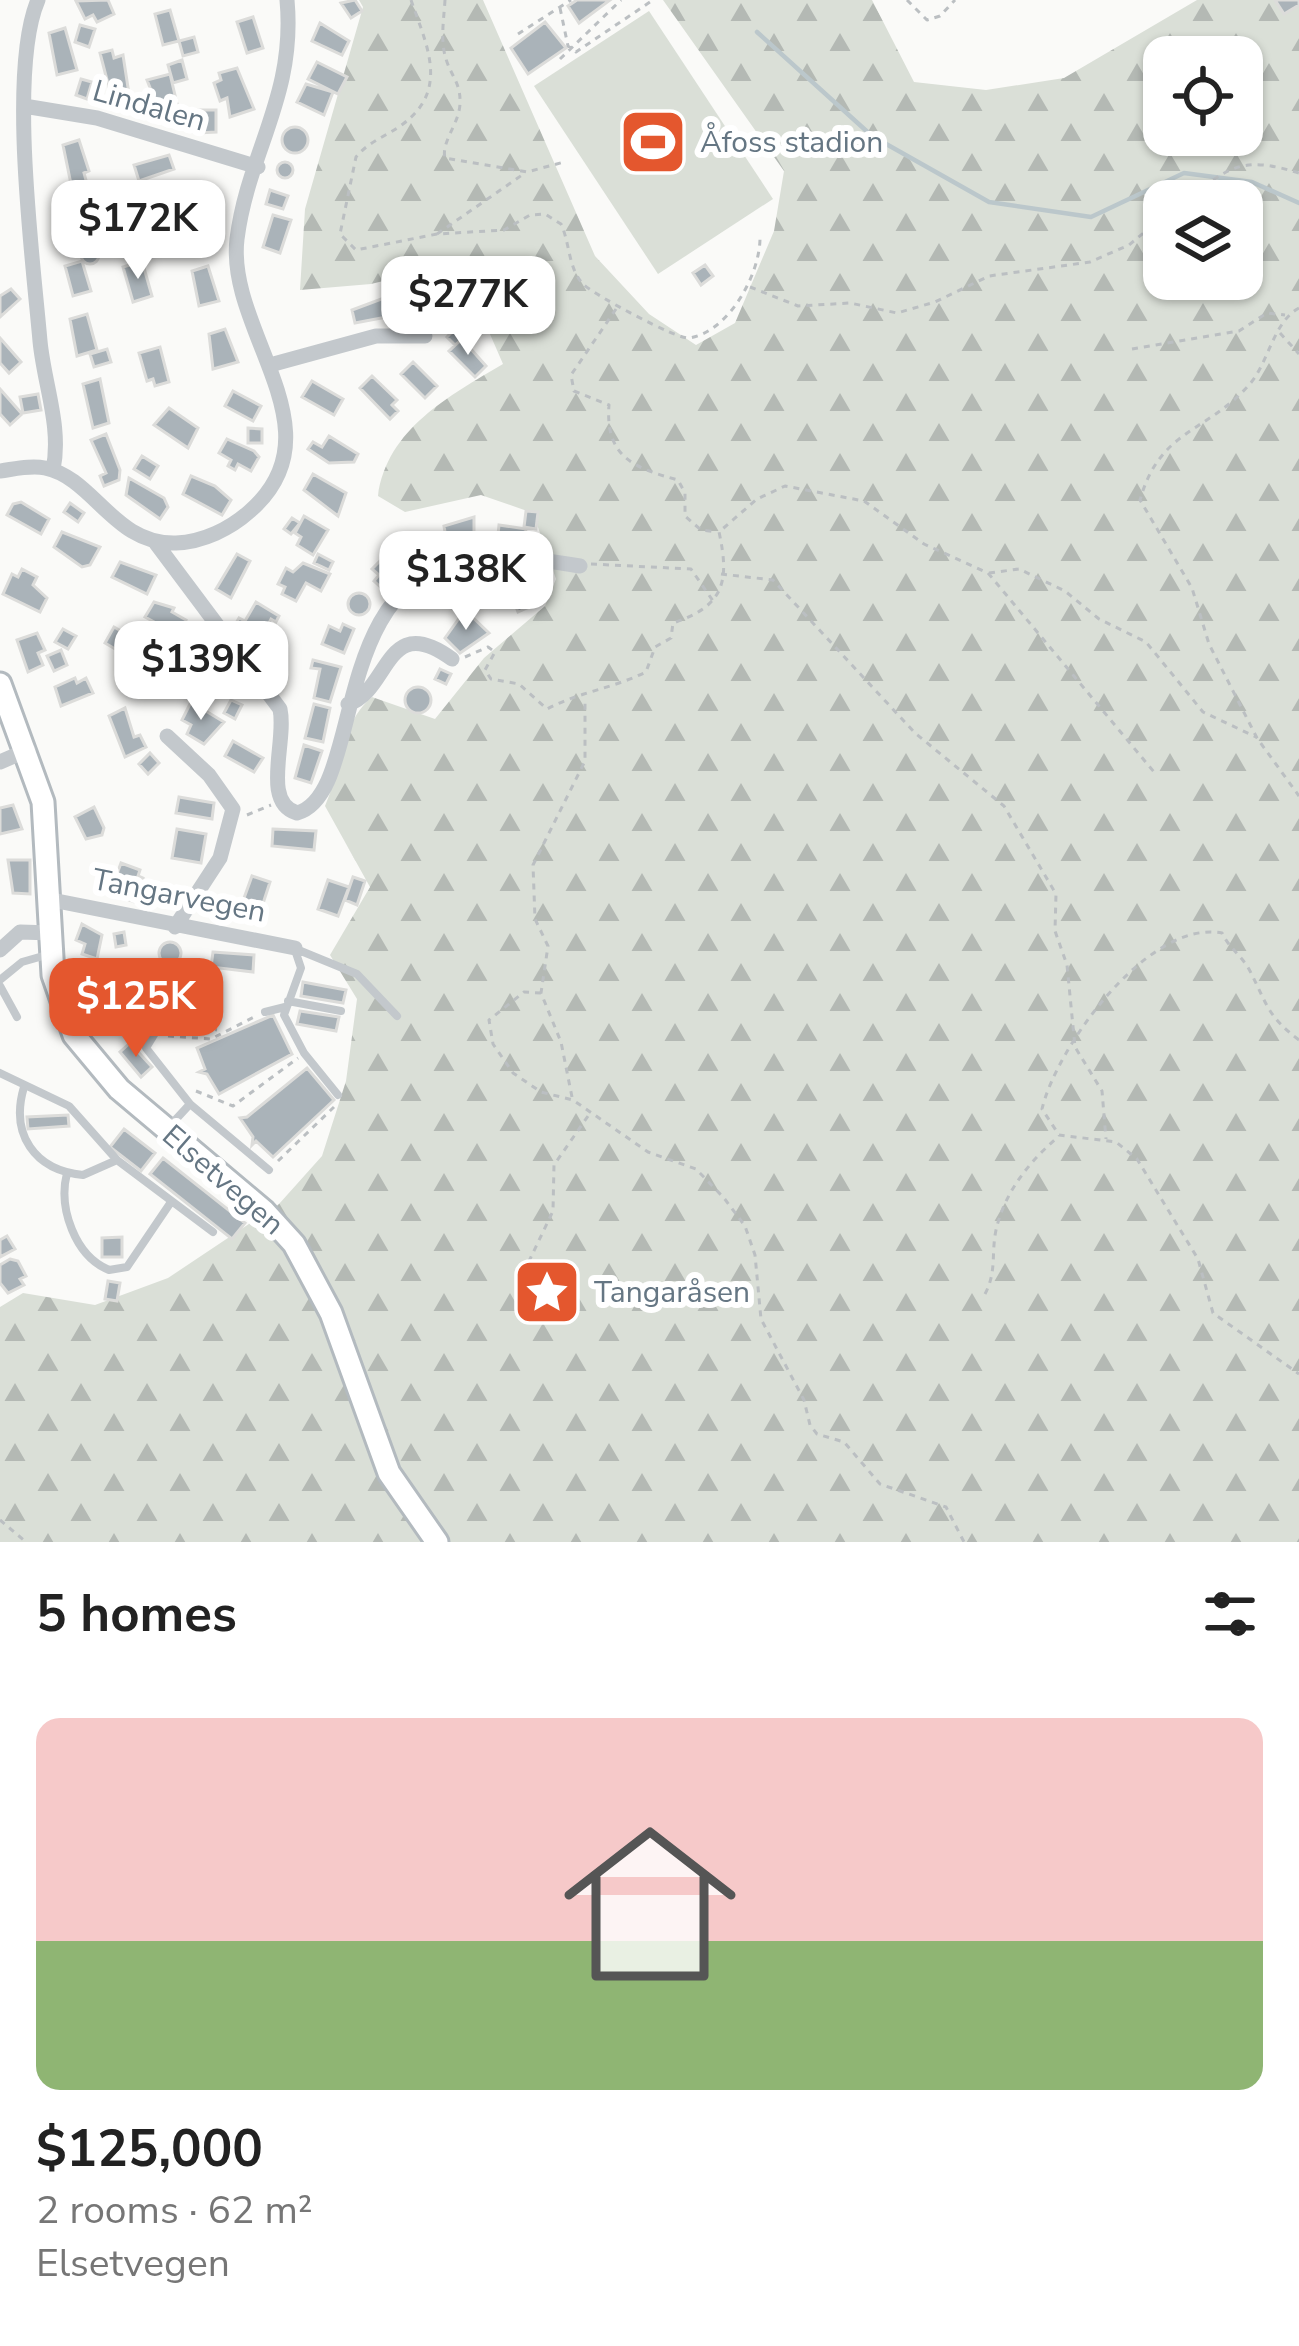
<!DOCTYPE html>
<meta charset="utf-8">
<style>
:root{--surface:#fff;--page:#f6f6f6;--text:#222;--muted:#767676;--accent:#e4572e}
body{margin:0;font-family:"Nunito Sans",sans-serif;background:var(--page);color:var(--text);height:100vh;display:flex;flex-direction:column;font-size:45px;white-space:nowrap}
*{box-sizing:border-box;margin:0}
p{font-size:39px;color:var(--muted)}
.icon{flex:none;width:66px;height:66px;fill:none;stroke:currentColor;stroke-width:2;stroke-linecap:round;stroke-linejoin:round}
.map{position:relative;height:1542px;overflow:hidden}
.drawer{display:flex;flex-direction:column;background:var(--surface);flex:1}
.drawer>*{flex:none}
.tools{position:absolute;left:1143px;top:36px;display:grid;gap:24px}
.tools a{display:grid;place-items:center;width:120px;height:120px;border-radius:24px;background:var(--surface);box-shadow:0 3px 9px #0004;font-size:60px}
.price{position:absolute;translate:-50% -102px;padding:0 27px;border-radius:24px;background:#fff;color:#222;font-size:39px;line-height:78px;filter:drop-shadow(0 3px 6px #0008)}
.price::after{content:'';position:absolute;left:50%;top:72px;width:36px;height:27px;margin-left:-18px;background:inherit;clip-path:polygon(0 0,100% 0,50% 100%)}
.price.selected{background:var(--accent);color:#fff}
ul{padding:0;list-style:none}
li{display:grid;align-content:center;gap:24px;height:636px;padding:0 36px}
li span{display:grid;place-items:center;height:372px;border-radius:24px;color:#555}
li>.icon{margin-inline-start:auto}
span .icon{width:216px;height:216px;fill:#fffc;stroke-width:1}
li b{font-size:51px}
h2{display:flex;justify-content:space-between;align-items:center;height:144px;padding:0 36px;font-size:51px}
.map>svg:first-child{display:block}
.forest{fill:url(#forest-firs);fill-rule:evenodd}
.pitch{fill:#dadfd7}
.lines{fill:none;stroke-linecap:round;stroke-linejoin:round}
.stream{stroke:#bbc7cb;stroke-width:4.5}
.building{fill:#aab3b9;stroke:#dcdcda;stroke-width:3}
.secondary-casing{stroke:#b3babf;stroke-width:27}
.path{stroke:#bbbfc2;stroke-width:3;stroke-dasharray:6 6;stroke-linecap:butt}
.lane{stroke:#c3c8cc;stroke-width:8}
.street{stroke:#c3c8cc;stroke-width:15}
.secondary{stroke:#fff;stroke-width:21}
.labels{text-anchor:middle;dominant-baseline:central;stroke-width:12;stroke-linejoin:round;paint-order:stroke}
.street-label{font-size:30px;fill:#657683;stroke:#fff}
.poi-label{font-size:30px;fill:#657683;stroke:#fff;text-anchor:start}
</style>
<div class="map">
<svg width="1299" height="1542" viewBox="0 0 1299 1542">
<defs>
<pattern id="forest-firs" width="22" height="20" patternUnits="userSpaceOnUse" patternTransform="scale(3)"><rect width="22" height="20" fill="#dadfd7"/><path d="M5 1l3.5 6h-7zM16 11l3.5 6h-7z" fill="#b4b9b4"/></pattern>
</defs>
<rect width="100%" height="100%" fill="#fafaf8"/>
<path class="forest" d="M359,0H483L595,256L649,314L696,345L735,323L774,231L784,171L663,0H872L914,82L986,90L1064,78L1197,0H1299V1542H0V1307L23,1293L95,1305L168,1278L279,1204L322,1156L346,1081L357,999L330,955L370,887L325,806C341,769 341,722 372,697L435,719L484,658L545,606L556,579L533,513L481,495L405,512L378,496C387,429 449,396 503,364L483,318L449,265L371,284L300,290L305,209L363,7ZM1164,57H1242V135H1164ZM1164,201H1242V279H1164Z"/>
<path class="pitch" d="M649,11L773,199L658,274L534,86Z"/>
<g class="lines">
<path class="stream" d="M757,32L872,136L989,202L1091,217L1184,173L1252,182L1299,203"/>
</g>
<path class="building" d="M108,0L114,14L97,22L93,15L85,19L76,1Z
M355,0L362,11L351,18L341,3Z
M577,0H610L579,23L568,6Z
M1275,0H1299V5L1284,14Z
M170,10L179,41L163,45L155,14Z
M253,17L263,48L247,53L237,22Z
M545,22L566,48L528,74L511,48Z
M320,23L349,41L342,55L312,41Z
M80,25L95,29L89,47L75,42Z
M65,28L77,70L57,75L49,33Z
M194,37L198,52L183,56L179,41Z
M112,50L114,58L123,55L129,94L112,99L100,53Z
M182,60L187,79L173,83L168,65Z
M317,62L347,77L338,94L308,79Z
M237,68L254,109L230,117L227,98L220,101L214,83L221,80L219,73Z
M170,74L178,108L160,113L147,80Z
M81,79L92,82L87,99L76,95Z
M306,84L333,92L324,115L297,102Z
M197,110H216V132L198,133Z
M282 140a13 13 0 1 1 26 0a13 13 0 1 1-26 0Z
M79,140L89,171L84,173L87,184L72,189L63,145Z
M169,155L174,169L139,181L134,165Z
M277 170a8 8 0 1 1 16 0a8 8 0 1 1-16 0Z
M270,190L288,196L283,209L266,204Z
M201,194L213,232L197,237L185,199Z
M153 203a9 9 0 1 1 18 0a9 9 0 1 1-18 0Z
M75,198L90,222L83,224L86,236L69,241L60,202Z
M133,201L143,234L127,239L117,206Z
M273,215L291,220L280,253L263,247Z
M81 255a9 9 0 1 1 18 0a9 9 0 1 1-18 0Z
M82,261L91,291L73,296L65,266Z
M142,261L152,296L133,302L123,267Z
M705,265L713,276L701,285L693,273Z
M208,266L219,301L199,306L192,271Z
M447,285L451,302L411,315L407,298Z
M11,289L20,299L0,317V296Z
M392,295L397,315L355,323L352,310Z
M87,314L97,350L77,356L70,319Z
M459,325L468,335L455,345L447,337Z
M225,329L238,362L213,369L209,334Z
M0,338L21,362L9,373L0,363Z
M462,339L486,366L475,377L449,351Z
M160,347L169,382L155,386L153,379L147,381L139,353Z
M107,349L111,362L94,367L90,354Z
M413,362L437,386L425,398L401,374Z
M372,376L397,400L392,405L398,411L390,419L360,388Z
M100,379L109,423L93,428L83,384Z
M312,381L343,399L334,415L302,397Z
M0,389L22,414L10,425L0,414Z
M233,391L261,406L253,421L225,406Z
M38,394L41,410L23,413L20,397Z
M169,408L198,428L188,448L154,425Z
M248,428L262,429V443H248Z
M106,434L120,470L119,480L104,486L100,476L106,473L91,440Z
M329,436L358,454L354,462L329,463L308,449L313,442L322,447Z
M227,439L254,451L259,457L251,471L238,464L235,470L228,466L231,460L219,453Z
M142,456L158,466L150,479L134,469Z
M313,474L346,493L338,516L304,490Z
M191,476L215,486L231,500L222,515L183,494Z
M129,478L164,498L168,507L160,519L126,495Z
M21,502L49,519L41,534L7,515L13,504Z
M70,503L84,513L78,522L64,512Z
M526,511L538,512L536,529L524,527Z
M304,516L328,530L313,555L297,545L301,537L295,533Z
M474,517V545L447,544L444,526Z
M292,518L300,523L291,534L284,529Z
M499,525L526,529L523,547L497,544Z
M62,532L100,547L90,565L82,567L54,547Z
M431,533L440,550L408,567L401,555L409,551L407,545Z
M237,554L250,561L231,598L216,589Z
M318,554L333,562L329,570L314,563Z
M386,555L404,572L385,591L374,581L379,575L372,569Z
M120,562L156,575L147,594L112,577Z
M303,563L330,574L321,591L306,583L296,601L282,594L285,587L278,584L286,568L293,572Z
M22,569L37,577L33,585L47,598L40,612L3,594L12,574L18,577Z
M541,580L549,598L518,612L511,594Z
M348 604a11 11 0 1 1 22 0a11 11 0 1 1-22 0Z
M154,602L174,608L172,612L186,620L178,635L145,617Z
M256,602L279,616L276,622L271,619L257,647L246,641L250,633L235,625L239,618L245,621Z
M465,610L489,633L460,653L445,638Z
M343,624L354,629L344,653L322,644L329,626L340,631Z
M114,627L142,643L129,665L123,662L127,656L105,643Z
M63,629L76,636L68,649L55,642Z
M37,633L45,650L38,653L43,665L28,672L17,640Z
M265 644a10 10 0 1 1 20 0a10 10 0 1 1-20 0Z
M61,650L67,665L54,671L47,656Z
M313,660L341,667L330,702L314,698L320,669L311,668Z
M153,663L185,678L174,696L144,677Z
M440,669L451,674L446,684L435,679Z
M75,678L77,683L86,678L93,693L61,706L55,687Z
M405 700a13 13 0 1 1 26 0a13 13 0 1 1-26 0Z
M231,700L242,705L235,719L224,713Z
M191,702L224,722L204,744L187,734L191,725L182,720Z
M314,704L330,708L323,742L305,738Z
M125,708L134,737L140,735L146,747L125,757L109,716Z
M233,741L263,758L254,772L225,756Z
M304,745L322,751L311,783L295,778Z
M150,753L159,763L148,774L139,764Z
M179,797L214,803L212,819L176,813Z
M13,805L22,829L0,834V808Z
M94,807L104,828L102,835L86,839L75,817Z
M177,829L206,834L201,863L172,858Z
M273,829L316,831L314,850L272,846Z
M8,860H30V894L13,893Z
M121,863L140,870L138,876L143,878L135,902L110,893Z
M252,876L270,882L258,919L239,912Z
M353,877L365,881L357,905L345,900Z
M328,880L349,887L338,916L318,909Z
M82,924L102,935L97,959L82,954L85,944L76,940Z
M124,932L126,945L116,947L114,934Z
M159 953a11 11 0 1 1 22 0a11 11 0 1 1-22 0Z
M213,952L254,955L253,972L211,967Z
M303,982L346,990L343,1003L301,996Z
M184,996L187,1009L161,1014L158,1001Z
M151,1007L159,1018L128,1041L120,1030Z
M300,1011L339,1017L336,1031L297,1024Z
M273,1015L292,1054L219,1094L207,1074L199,1072L205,1069L197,1048Z
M130,1043L152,1067L141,1077L120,1052Z
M307,1068L334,1100L273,1157L256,1141L252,1145L253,1137L240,1118L247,1117Z
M68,1115L69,1126L28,1129L27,1117Z
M124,1129L155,1153L141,1171L110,1147Z
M163,1158L245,1223L232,1239L150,1174Z
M7,1236L15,1249L0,1257V1240Z
M122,1237V1257H102V1238Z
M10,1259L18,1261L26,1276L20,1279L24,1285L8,1293L0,1283V1265Z
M108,1281L120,1283L117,1301L105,1299Z"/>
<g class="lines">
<g class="secondary-casing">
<path id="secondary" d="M0,684L43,802L53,975L74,1035L119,1089L264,1211L294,1244L331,1313L389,1473L437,1542"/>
</g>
<path class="path" d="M411,0C426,44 450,89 403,124C387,136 369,141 356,157L340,234L356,250L437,234L504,230L530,215L545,214L561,224C570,243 568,268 583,284C594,295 678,340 689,338C729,332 760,274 760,238
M445,0C444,18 440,41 446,59C451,76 461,83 460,104C459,124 441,142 445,158L527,172L564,162
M907,0L927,20L940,16L955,0
M560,8L568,46L576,52L653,0
M518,34L571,0
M560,59L621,0
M1184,201C1230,167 1241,155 1299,173
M437,234L525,173
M750,287L798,306L850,303L897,313L935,302L989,276L1090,262L1129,245L1164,216
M1299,308C1272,323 1269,364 1248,386C1206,433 1160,429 1140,500L1192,588L1209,644L1257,738L1299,796
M616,309L571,375L574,391L609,405C605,457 634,468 678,480L685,493V516L701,530L717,532
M1280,333L1299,354
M1132,349L1239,331L1267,313L1285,315
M591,564L691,569L713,601
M989,573L1019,569L1065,591L1099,619L1146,642L1203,712L1256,737
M721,574L773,580L915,733L1004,806L1056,894L1055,931L1067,965L1075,1047L1102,1091L1106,1139
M465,657L488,647L495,652L485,670L491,679L519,684L547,709C579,692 611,689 646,672L655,647L671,638L673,623C724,606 730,582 719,532L757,499L785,486L864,501L924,544L988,573L1154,772
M247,815L271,805
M541,993L524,992L489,1020L493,1044L513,1073L541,1092L573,1100L648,1152L696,1169L724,1198L745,1226L755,1255L761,1319L804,1400L810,1425L817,1434L844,1442L880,1484L946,1507L964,1542
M192,1024L217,1030
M168,1036L211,1039L258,1015
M1299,1040C1267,1016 1267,1004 1250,971C1243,957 1229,948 1222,933C1149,919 1057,1046 1042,1109L1059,1135L1116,1142L1137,1159L1198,1259L1213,1313L1299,1374
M196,1091L233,1106L298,1058
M572,1097L561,1042L541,993L548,946L535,919L533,865L585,761V701
M278,1161L334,1107
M985,1294C997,1271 991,1254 996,1230C1005,1191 1030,1161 1058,1137
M527,1307L520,1280L553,1211L554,1165L588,1116
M0,1520L26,1542"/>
<path class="lane" d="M296,949L357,974L397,1016
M295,950L301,968L284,1015L304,1053L338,1095
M0,980L22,962L50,954
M0,986L17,1017
M288,1001L341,1011
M265,1012L285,1007
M185,1019L160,1025L146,1048L190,1104
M0,1073L69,1106L117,1160L213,1232
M24,1087C10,1134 34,1170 83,1175L117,1160
M167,1129L190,1104L269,1170
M67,1173C58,1208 75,1256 109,1270L127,1267L171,1202"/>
<path class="street" d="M38,0C8,70 33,260 40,341C44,384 62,427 53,470
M24,106L97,118L258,167
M270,365L376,336H425
M0,471C15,469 31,465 45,468C94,478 114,545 176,543C203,542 230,529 250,511C342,431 226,332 237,239C248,152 296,96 287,0
M155,542L280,709C287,742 261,802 297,813C364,795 328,589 459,561C494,553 544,560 580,566
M348,704C390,691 385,610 452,659
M167,736L209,775L233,809L220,858L175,927
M0,762L28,750
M52,900L295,948
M0,950L20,932L52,933"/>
<use href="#secondary" class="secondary"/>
</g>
<defs>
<g id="stadium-square" transform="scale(3.45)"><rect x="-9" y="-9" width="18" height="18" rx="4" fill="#e4572e" stroke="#fff"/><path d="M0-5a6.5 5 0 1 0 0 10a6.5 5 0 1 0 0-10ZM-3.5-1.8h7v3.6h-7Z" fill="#fff"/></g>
<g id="sight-square" transform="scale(3.45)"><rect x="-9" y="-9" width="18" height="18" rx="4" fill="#e4572e" stroke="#fff"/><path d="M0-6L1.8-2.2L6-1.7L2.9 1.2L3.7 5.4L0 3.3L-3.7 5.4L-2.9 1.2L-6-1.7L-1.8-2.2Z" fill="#fff"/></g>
</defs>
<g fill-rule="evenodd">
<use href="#stadium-square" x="653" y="142"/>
<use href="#sight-square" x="547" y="1292"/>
</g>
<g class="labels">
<g class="street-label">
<text transform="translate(149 106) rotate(16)">Lindalen</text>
<text transform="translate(179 896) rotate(11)">Tangarvegen</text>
<text transform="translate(223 1180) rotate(41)">Elsetvegen</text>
</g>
<g class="poi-label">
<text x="700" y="142">Åfoss stadion</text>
<text x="594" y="1292">Tangaråsen</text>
</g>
</g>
</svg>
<div class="tools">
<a><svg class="icon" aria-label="locate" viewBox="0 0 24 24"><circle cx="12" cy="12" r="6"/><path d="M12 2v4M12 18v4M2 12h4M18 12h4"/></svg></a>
<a><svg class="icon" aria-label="layers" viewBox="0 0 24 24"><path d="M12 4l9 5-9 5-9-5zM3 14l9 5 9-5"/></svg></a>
</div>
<b class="price" style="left:138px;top:282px">$172K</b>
<b class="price" style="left:468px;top:358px">$277K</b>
<b class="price" style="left:466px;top:633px">$138K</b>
<b class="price" style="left:201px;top:723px">$139K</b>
<b class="price selected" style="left:136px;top:1060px">$125K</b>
</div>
<section class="drawer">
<h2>5 homes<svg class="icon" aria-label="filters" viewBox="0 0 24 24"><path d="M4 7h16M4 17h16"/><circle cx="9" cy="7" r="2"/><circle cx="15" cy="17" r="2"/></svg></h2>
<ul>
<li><span style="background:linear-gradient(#f6c9c9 60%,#8fb573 0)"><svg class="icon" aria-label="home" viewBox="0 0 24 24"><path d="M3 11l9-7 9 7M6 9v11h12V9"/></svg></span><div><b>$125,000</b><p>2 rooms · 62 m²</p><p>Elsetvegen</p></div></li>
</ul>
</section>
